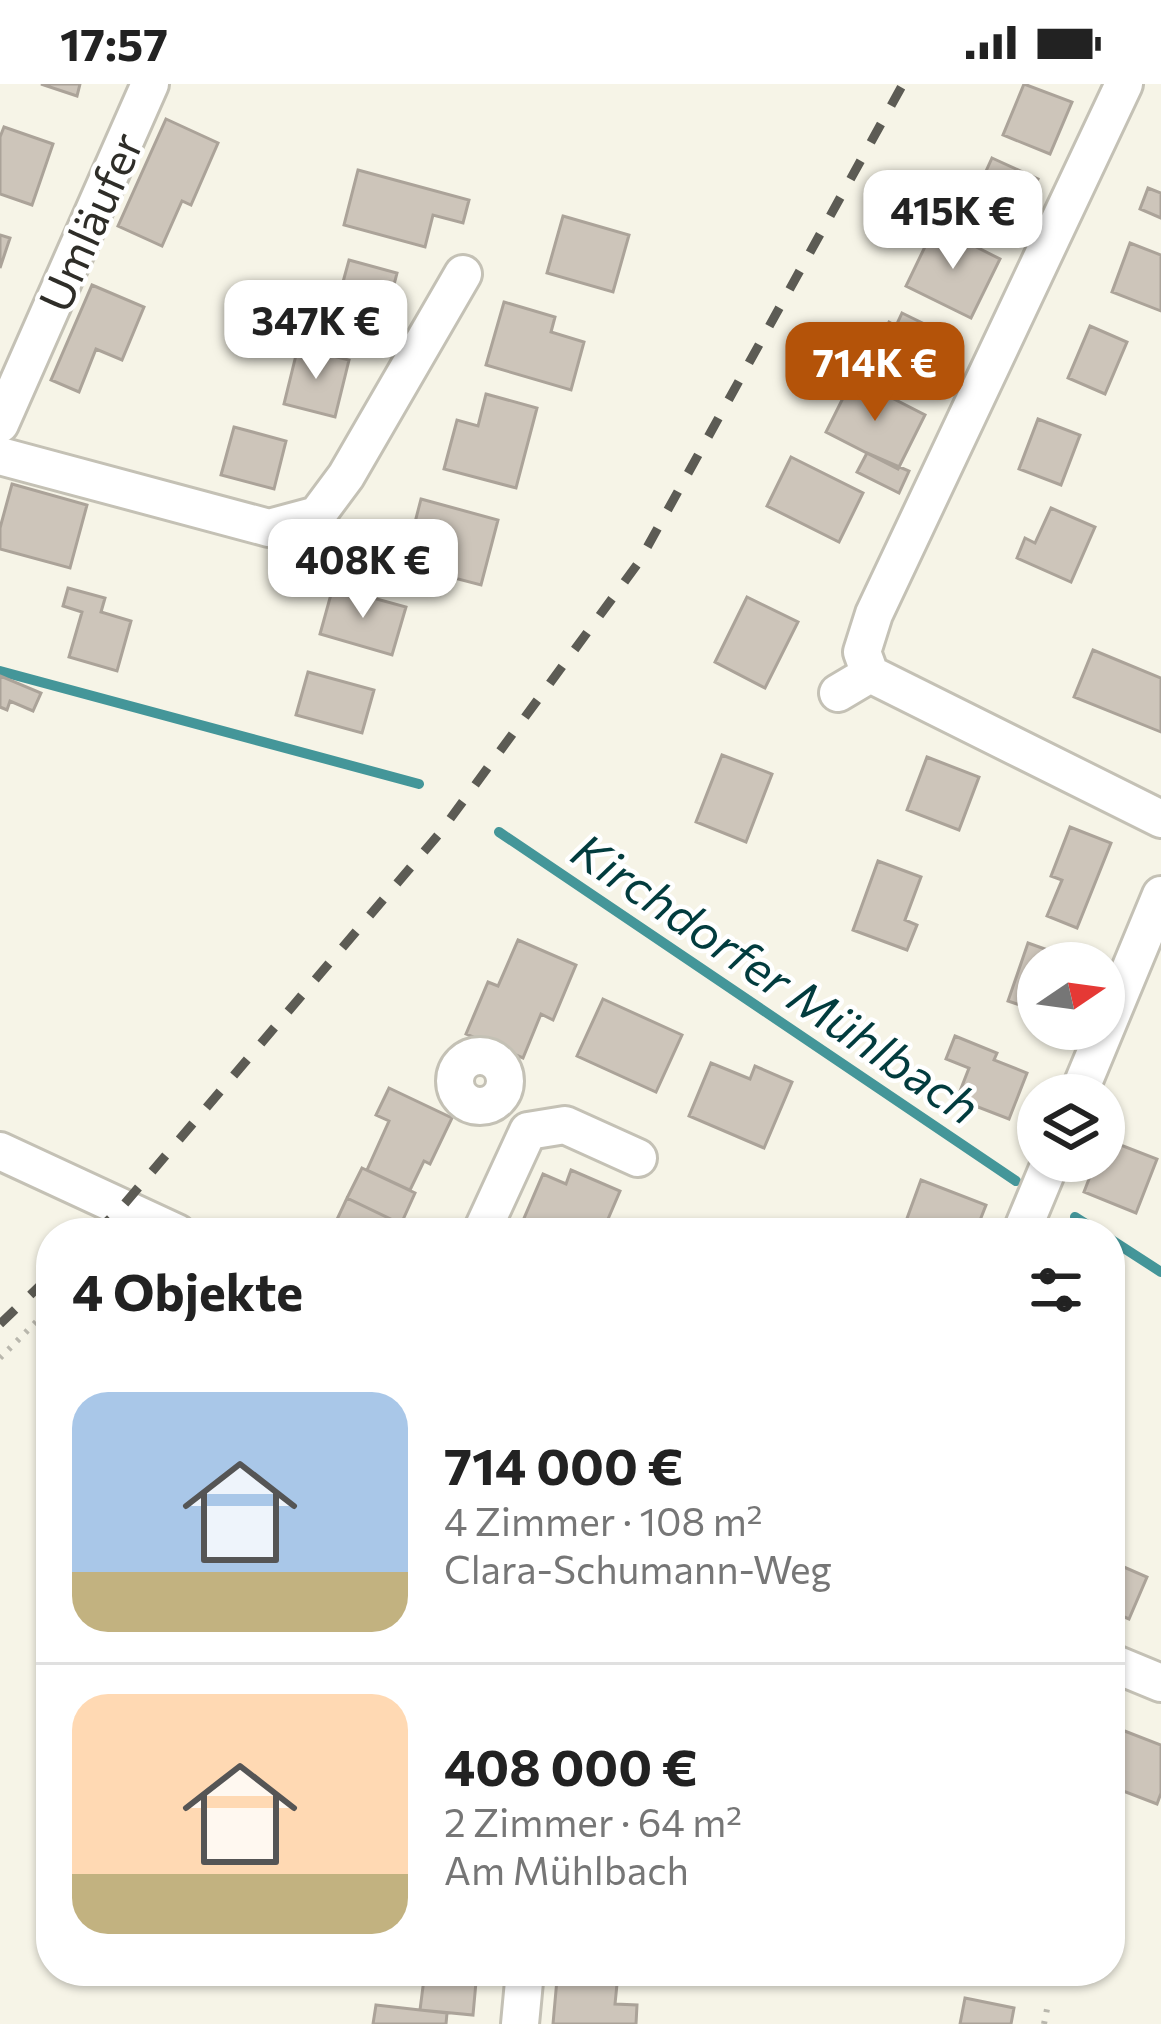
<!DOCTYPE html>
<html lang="de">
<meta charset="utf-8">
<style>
:root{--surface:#fff;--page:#f6f6f6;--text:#222;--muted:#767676;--line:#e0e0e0;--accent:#b45309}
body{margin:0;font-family:Commissioner,sans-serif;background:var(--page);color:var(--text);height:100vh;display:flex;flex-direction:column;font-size:45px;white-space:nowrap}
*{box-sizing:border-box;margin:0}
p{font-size:39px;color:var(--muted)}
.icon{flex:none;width:66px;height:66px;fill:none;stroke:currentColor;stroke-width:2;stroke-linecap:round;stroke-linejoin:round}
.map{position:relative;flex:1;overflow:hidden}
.panel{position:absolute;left:36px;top:1134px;width:1089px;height:768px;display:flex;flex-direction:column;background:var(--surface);border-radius:48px;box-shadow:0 3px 9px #0004}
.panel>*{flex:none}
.needle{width:78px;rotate:77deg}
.buttons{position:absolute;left:1017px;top:858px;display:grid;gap:24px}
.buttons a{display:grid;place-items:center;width:108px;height:108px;border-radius:50%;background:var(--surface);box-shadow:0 3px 9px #0004;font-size:60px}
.price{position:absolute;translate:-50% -102px;padding:0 27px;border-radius:24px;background:#fff;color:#222;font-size:39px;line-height:78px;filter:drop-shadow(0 3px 6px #0008)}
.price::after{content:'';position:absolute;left:50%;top:72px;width:36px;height:27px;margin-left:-18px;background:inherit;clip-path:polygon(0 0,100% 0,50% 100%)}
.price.current{background:var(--accent);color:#fff}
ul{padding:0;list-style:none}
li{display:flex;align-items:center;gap:36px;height:300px;padding:0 36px}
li+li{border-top:3px solid var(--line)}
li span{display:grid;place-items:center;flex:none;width:336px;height:240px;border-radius:36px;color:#555}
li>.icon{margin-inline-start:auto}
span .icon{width:144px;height:144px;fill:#fffc;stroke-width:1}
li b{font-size:51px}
h2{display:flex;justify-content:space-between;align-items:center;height:144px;padding:0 36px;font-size:51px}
.status{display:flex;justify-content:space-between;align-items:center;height:84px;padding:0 60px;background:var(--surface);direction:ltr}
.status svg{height:33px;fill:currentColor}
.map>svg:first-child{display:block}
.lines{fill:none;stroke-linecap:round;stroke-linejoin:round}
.stream{stroke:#449699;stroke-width:10}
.building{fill:#cdc5ba;stroke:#aba399;stroke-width:3}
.minor-casing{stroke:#c4c1b5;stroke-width:42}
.path{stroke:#b9b7ad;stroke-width:6;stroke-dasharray:3 9;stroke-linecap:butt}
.minor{stroke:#fff;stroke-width:36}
.rail{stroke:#5c5b54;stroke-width:9;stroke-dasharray:21 21;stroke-linecap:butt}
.labels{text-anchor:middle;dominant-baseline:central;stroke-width:9;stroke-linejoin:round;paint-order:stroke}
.street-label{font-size:45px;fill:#2e2d28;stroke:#fff}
.water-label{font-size:48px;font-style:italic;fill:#023c3e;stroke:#fff}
</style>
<div class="status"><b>17:57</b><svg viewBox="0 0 49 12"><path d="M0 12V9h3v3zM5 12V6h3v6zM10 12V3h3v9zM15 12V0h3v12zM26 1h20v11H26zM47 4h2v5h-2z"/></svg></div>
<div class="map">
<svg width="1161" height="1940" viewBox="0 0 1161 1940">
<rect width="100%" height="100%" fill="#f6f4e7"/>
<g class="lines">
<path class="stream" d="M0,587L419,700
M499,748L1016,1097
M1075,1133L1100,1149
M1110,1155L1161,1188"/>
</g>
<path class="building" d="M41,0H80L77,12Z
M1024,0L1072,18L1050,70L1003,51Z
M166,35L218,59L191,121L182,117L162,162L118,142Z
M4,43L53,60L32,121L0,110V53Z
M992,74L1038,95L1017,140L972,118Z
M358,86L469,116L463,139L433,131L425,163L344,141Z
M1148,104L1161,109V134L1140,125Z
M563,132L629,151L613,208L547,189Z
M935,142L1000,175L971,234L906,202Z
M0,151L10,154L0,184Z
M1130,159L1161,171V227L1112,208Z
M349,176L397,189L381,251L332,238Z
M92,201L144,223L122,276L96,265L79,308L51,296Z
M504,218L555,233L551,248L584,258L571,306L486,281Z
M902,229L957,256L928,306L869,277L889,238L896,242Z
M1090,242L1127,258L1105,310L1068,294Z
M298,263L349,276L335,333L284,320Z
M853,294L925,331L898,385L826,348Z
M486,310L537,324L516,404L444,385L457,336L478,342Z
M1038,335L1080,351L1061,401L1019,385Z
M234,343L286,357L274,405L221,391Z
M867,369L909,387L899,409L857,388Z
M791,373L863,409L839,458L767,422Z
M12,400L87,421L70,484L0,465V444Z
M421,415L498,436L481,501L404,481Z
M1051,424L1095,443L1071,498L1017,474L1025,454L1035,459Z
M333,503L406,523L392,571L320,550Z
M68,504L105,514L101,528L131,537L117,587L69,573L82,528L63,522Z
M747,513L798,538L765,604L715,578Z
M1093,566L1161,594V648L1074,613Z
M308,588L374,606L362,649L296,631Z
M0,592L41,609L33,627L10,617L7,626L0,623Z
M722,671L772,690L746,758L696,738Z
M927,673L979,693L959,746L907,726Z
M1070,743L1111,759L1077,844L1047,832L1062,796L1051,792Z
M878,777L921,793L905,836L917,841L907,866L853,846Z
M518,856L576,881L553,936L541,930L523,974L466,950L488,898L498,902Z
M1028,859L1073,875L1072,879H1038V927L1008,917Z
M603,915L682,951L656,1008L577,972Z
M955,952L997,969L994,976L1027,989L1009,1035L957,1015L969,984L946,975Z
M711,979L750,995L755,982L792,998L764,1064L689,1032Z
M389,1004L452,1034L430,1080L424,1077L410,1106L367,1086L389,1037L376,1031Z
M1105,1055L1157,1075L1136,1129L1084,1108L1096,1077H1104Z
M362,1084L415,1109L401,1140L347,1114Z
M571,1086L620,1107L602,1149H546L522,1139L543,1090L566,1100Z
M921,1096L986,1121L975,1149H913L915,1144L905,1140Z
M347,1114L401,1140L397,1149L332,1146Z
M1110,1477L1147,1493L1129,1535L1110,1527Z
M1122,1646L1161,1661V1709L1157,1720L1110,1702V1679Z
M425,1887H477L473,1931L420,1926Z
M558,1887H618L617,1900L557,1895Z
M557,1895L617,1900L615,1920L637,1921L636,1940H553Z
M965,1914L1014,1924L1011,1940H960Z
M376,1921L447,1929L446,1940H373Z"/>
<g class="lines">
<g class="minor-casing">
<path id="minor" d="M0,340L150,0
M0,372L269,444L317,431L346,392L463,190
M870,590L862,568L874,530L1124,0
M838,609L870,590L1161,735
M455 997a25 25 0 1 1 50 0a25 25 0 1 1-50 0Z
M1078,1011L1161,811
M528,1047L565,1041L638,1074
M0,1067L177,1149
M481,1149L528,1047
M1021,1149L1051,1077
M1110,1578L1161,1599
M520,1940L525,1887"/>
</g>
<path class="path" d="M0,1274L51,1223
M1044,1940L1047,1925"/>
<use href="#minor" class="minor"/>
<path class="rail" d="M95,1149L121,1124L439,750L639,478L903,0
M0,1240L51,1191"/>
</g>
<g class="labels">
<g class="street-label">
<text transform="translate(89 137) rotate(-66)">Umläufer</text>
</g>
<g class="water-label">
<text transform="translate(777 893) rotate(34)">Kirchdorfer Mühlbach</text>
</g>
</g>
</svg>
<div class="buttons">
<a><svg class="needle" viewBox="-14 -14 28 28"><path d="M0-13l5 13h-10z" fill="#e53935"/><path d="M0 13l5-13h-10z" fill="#767676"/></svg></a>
<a><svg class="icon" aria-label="layers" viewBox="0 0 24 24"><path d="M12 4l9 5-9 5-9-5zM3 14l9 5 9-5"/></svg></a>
</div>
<b class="price" style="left:953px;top:188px">415K €</b>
<b class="price" style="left:316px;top:298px">347K €</b>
<b class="price current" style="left:875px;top:340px">714K €</b>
<b class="price" style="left:363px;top:537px">408K €</b>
<section class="panel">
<h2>4 Objekte<svg class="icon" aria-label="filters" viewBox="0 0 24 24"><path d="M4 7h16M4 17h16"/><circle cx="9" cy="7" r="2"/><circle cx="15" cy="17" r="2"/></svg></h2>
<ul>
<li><span style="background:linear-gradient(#a9c7e8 75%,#c2b280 0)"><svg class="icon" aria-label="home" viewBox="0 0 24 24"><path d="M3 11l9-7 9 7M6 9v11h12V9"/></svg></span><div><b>714 000 €</b><p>4 Zimmer · 108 m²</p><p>Clara-Schumann-Weg</p></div></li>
<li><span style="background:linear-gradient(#ffd9b3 75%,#c2b280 0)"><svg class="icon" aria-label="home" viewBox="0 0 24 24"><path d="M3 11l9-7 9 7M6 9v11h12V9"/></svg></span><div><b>408 000 €</b><p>2 Zimmer · 64 m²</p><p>Am Mühlbach</p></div></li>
</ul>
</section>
</div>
